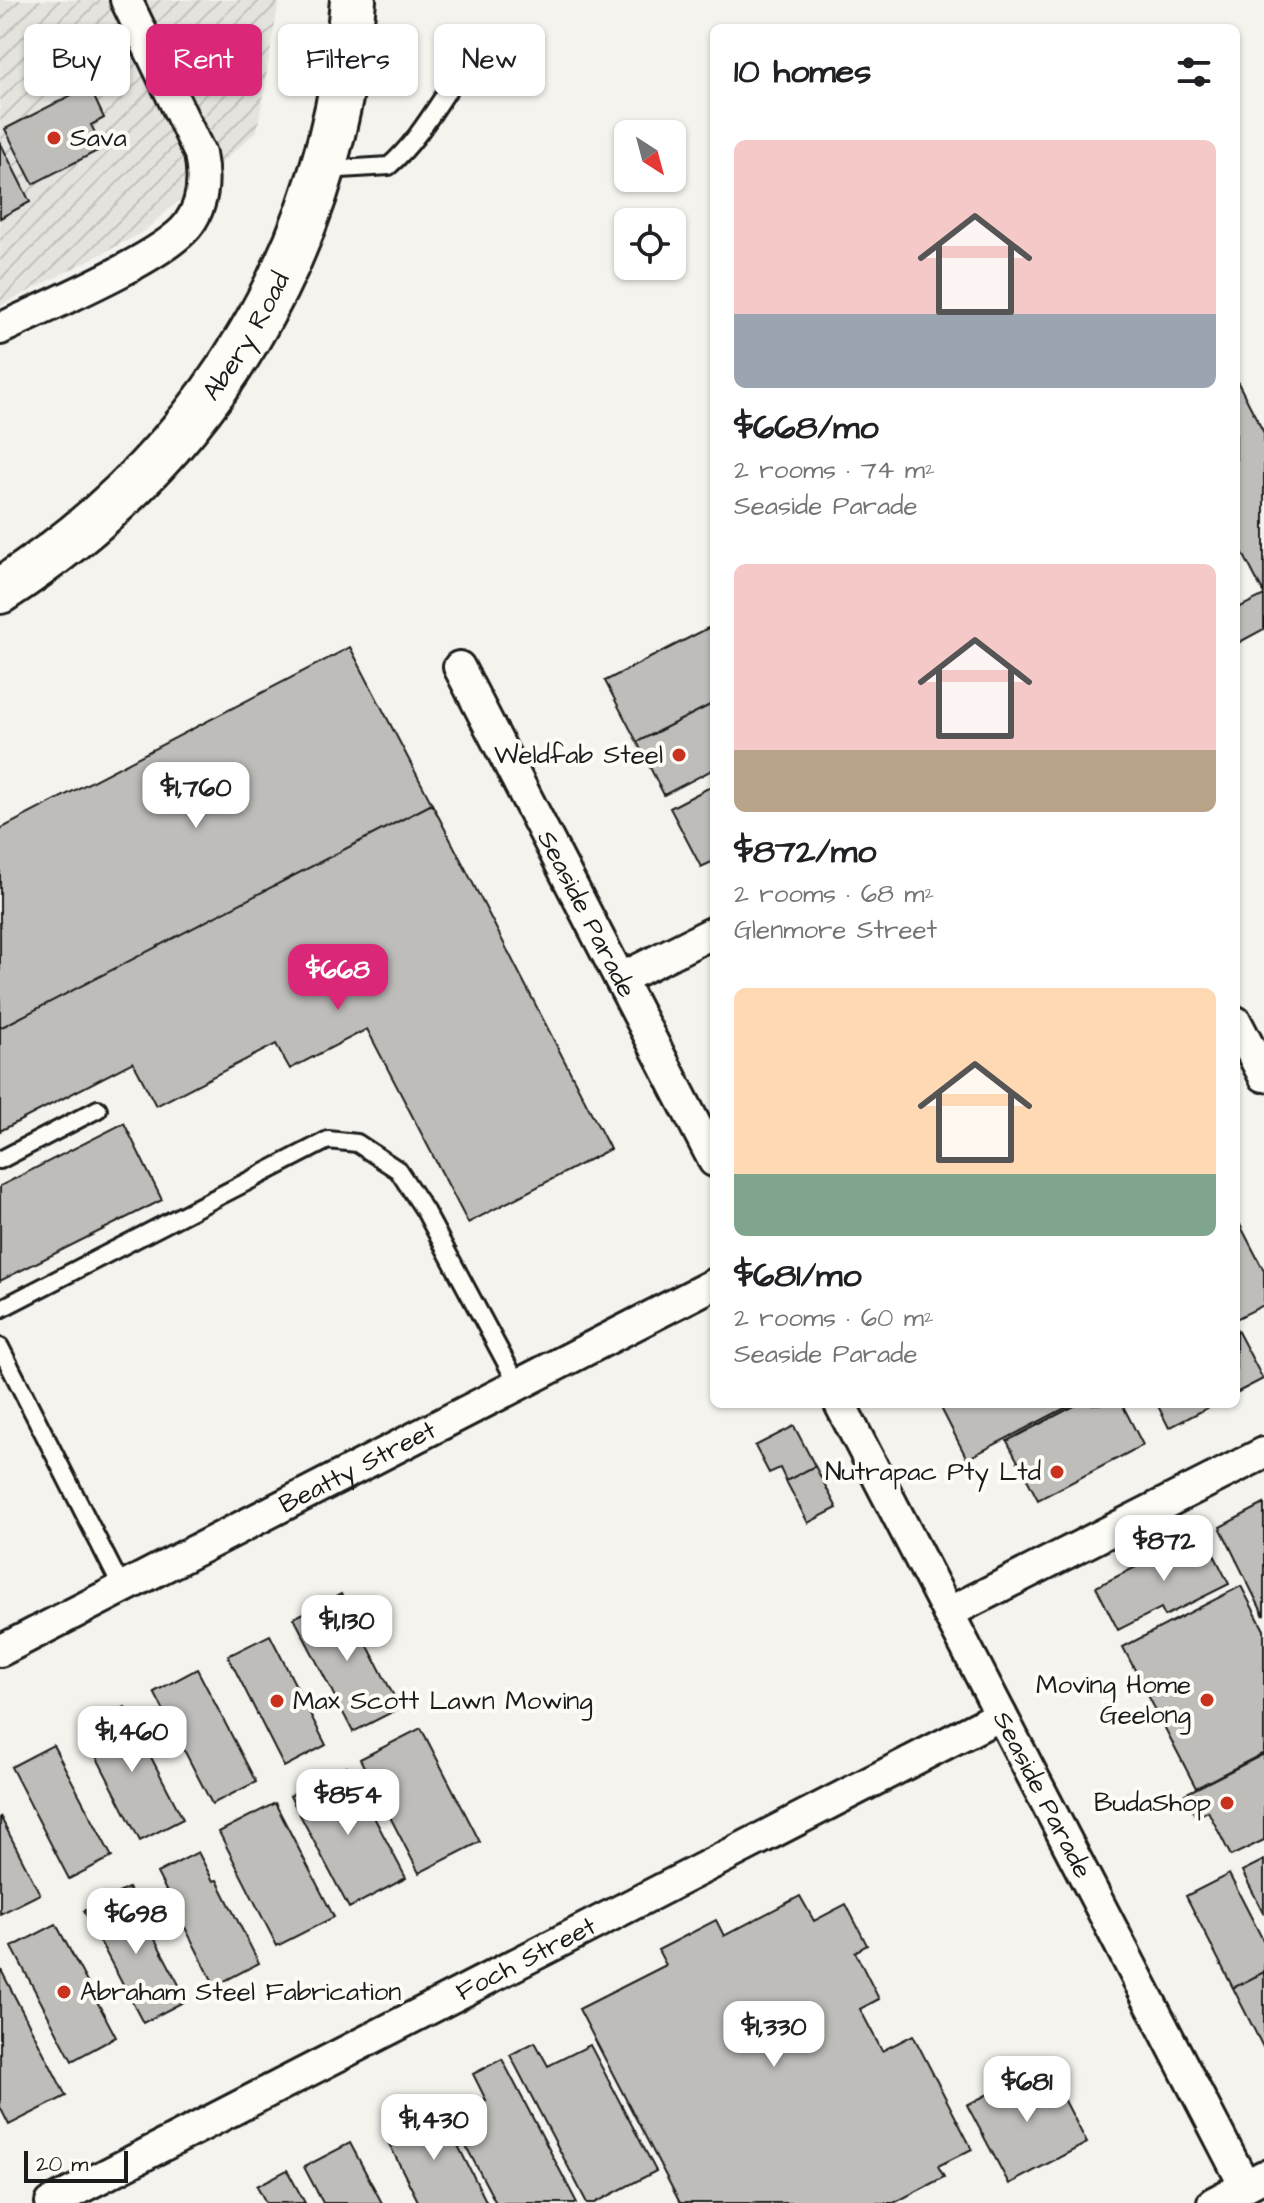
<!DOCTYPE html>
<meta charset="utf-8">
<style>
:root{--surface:#fff;--page:#f2f2f2;--text:#202124;--muted:#757577;--accent:#db2777}
body{margin:0;font-family:"Architects Daughter",sans-serif;background:var(--page);color:var(--text);height:100vh;display:flex;flex-direction:column;font-size:30px;white-space:nowrap}
*{box-sizing:border-box;margin:0}
p{font-size:26px;color:var(--muted)}
.icon{flex:none;width:44px;height:44px;fill:none;stroke:currentColor;stroke-width:2;stroke-linecap:round;stroke-linejoin:round}
.map{position:relative;flex:1;overflow:hidden}
.drawer{position:absolute;left:710px;top:24px;width:530px;height:1384px;display:flex;flex-direction:column;background:var(--surface);border-radius:12px;box-shadow:0 2px 6px #0004}
.drawer>*{flex:none}
.hud{position:absolute;left:24px;top:24px;width:566px;height:72px;display:flex;gap:16px}
.needle{width:52px;rotate:144deg}
.buttons{position:absolute;left:614px;top:120px;display:grid;gap:16px}
.buttons a{display:grid;place-items:center;width:72px;height:72px;border-radius:12px;background:var(--surface);box-shadow:0 2px 6px #0004;font-size:40px}
.scale{position:absolute;left:24px;bottom:20px;width:104px;box-sizing:border-box;padding-left:8px;border:4px solid #1c1c1c;border-top:0;font-size:22px;line-height:28px;white-space:nowrap;color:#1c1c1c;-webkit-text-stroke:6px #fdfcf7;paint-order:stroke}
.price{position:absolute;translate:-50% -68px;padding:0 18px;border-radius:16px;background:#fff;color:#222;font-size:26px;line-height:52px;filter:drop-shadow(0 2px 4px #0008)}
.price::after{content:'';position:absolute;left:50%;top:48px;width:24px;height:18px;margin-left:-12px;background:inherit;clip-path:polygon(0 0,100% 0,50% 100%)}
.price.active{background:var(--accent);color:#fff}
ul{padding:0;list-style:none}
li{display:grid;align-content:center;gap:16px;height:424px;padding:0 24px}
li span{display:grid;place-items:center;height:248px;border-radius:12px;color:#555}
li>.icon{margin-inline-start:auto}
span .icon{width:144px;height:144px;fill:#fffc;stroke-width:1}
li b{font-size:34px}
h2{display:flex;justify-content:space-between;align-items:center;height:96px;padding:0 24px;font-size:34px}
.pill{padding:0 28px;border-radius:12px;background:var(--surface);box-shadow:0 2px 6px #0004;font-size:28px;line-height:72px}
.pill.active{background:var(--accent);color:#fff}
.map>svg:first-child{display:block}
.industrial{fill:url(#industrial-furrows)}
.building{fill:#bebdba;stroke:#1c1c1c;stroke-width:2}
.lines{fill:none;stroke-linecap:round;stroke-linejoin:round}
.service-casing{stroke:#1c1c1c;stroke-width:22}
.minor-casing{stroke:#1c1c1c;stroke-width:36}
.secondary-casing{stroke:#1c1c1c;stroke-width:50}
.service{stroke:#fdfcf7;stroke-width:16}
.minor{stroke:#fdfcf7;stroke-width:30}
.secondary{stroke:#fdfcf7;stroke-width:44}
.poi-dot{fill:#c8321e;stroke:#fdfcf7;stroke-width:3}
.labels{text-anchor:middle;dominant-baseline:central;stroke-width:8;stroke-linejoin:round;paint-order:stroke}
.poi-label{font-size:26px;fill:#1c1c1c;stroke:#fdfcf7;text-anchor:end}
.street-label{font-size:26px;fill:#1c1c1c;stroke:#fdfcf7}
</style>
<div class="map">
<svg width="1264" height="2203" viewBox="0 0 1264 2203">
<defs>
<pattern id="industrial-furrows" width="10" height="10" patternUnits="userSpaceOnUse" patternTransform="scale(2)"><rect width="10" height="10" fill="#e4e3de"/><path d="M-1 1l2-2M0 10L10 0M9 11l2-2" fill="none" stroke="#c3c2be"/></pattern>
</defs>
<rect width="100%" height="100%" fill="#f4f3ee"/>
<filter id="ink" filterUnits="userSpaceOnUse"><feTurbulence type="fractalNoise" baseFrequency=".0125" numOctaves="2"/><feDisplacementMap in="SourceGraphic" scale="16" xChannelSelector="R" yChannelSelector="G"/><feConvolveMatrix kernelMatrix="1 2 1 2 8 2 1 2 1" color-interpolation-filters="sRGB"/></filter>
<g filter="url(#ink)">
<path class="industrial" d="M0,0H279L257,131L142,233L0,306Z"/>
<path class="building" d="M89,86L104,118L91,125L103,148L33,184L5,129Z
M0,142L30,202L0,218Z
M1236,379L1264,433V594L1236,540Z
M1264,595V629L1236,644V609Z
M714,625V703L637,742L605,681Z
M350,647L432,804L0,1028V829Z
M714,703V769L664,795L637,742Z
M714,785V861L701,867L670,808Z
M432,804L610,1149L468,1223L367,1029L290,1069L276,1044L156,1106L133,1062L0,1131V1028Z
M124,1123L162,1200L0,1281V1186Z
M1236,1217L1264,1271V1305L1236,1319Z
M1236,1328L1263,1379L1236,1393Z
M939,1404H1073L967,1459Z
M1078,1404H1122L1143,1445L1038,1500L1007,1441Z
M1157,1404H1215L1169,1428Z
M794,1426L815,1466L786,1481L780,1468L769,1473L755,1446Z
M815,1466L837,1508L808,1523L786,1481Z
M1264,1504V1616L1220,1527Z
M1203,1533L1229,1584L1165,1616L1161,1608L1118,1630L1096,1587Z
M1241,1586L1264,1630V1753L1196,1788L1123,1647Z
M341,1594L400,1708L353,1732L294,1618Z
M270,1635L326,1745L284,1767L228,1656Z
M197,1669L256,1782L212,1804L154,1692Z
M125,1707L183,1819L140,1841L82,1729Z
M421,1728L480,1842L419,1873L360,1759Z
M53,1745L112,1857L69,1879L11,1767Z
M1264,1754V1840L1231,1856L1208,1811L1196,1817L1185,1794Z
M347,1766L406,1878L349,1908L290,1796Z
M275,1803L334,1917L277,1946L219,1832Z
M0,1816L40,1894L0,1914Z
M198,1852L213,1881L217,1880L259,1963L215,1986L157,1873Z
M1264,1860V1914L1242,1871Z
M1229,1874L1264,1942V1972L1233,1988L1186,1896Z
M128,1888L187,2000L143,2023L84,1911Z
M800,1896L814,1921L846,1904L867,1945L855,1952L879,1999L860,2009L882,2051L913,2035L972,2149L938,2166L944,2177L894,2203H680L579,2009L666,1965L658,1950L716,1920L724,1936Z
M56,1924L116,2037L72,2061L12,1947Z
M0,1968L66,2096L9,2125L0,2107Z
M1264,1972V2049L1233,1988Z
M535,2042L548,2066L590,2045L656,2171L595,2203H587L510,2055Z
M502,2059L577,2203H496L451,2118L486,2100L473,2074Z
M1046,2064L1087,2143L1009,2184L967,2105Z
M439,2108L487,2203H419L385,2136Z
M350,2143L382,2203H323L304,2167Z
M287,2170L305,2203H266L257,2186Z"/>
<g class="lines">
<g class="service-casing">
<path id="service" d="M325,170L389,166C429,131 449,78 487,40
M0,1160L98,1109
M0,1309L328,1140L357,1143L398,1170L425,1211L518,1385
M0,1347L122,1588"/>
</g>
<g class="minor-casing">
<g id="minor">
<path d="M0,329C43,308 163,258 188,225C204,204 205,179 200,154L126,0"/>
<path id="s1" d="M459,667L714,1161"/>
<path d="M620,979L714,932"/>
<path d="M1236,1022L1264,1076"/>
<path id="s2" d="M840,1404L1245,2186"/>
<path d="M948,1613L1264,1453"/>
<path id="s3" d="M0,1651L714,1284"/>
<path id="s4" d="M51,2203L1001,1715"/>
<path d="M1213,2203L1264,2176"/>
</g>
</g>
<g class="secondary-casing">
<g id="secondary">
<path id="s5" d="M0,591C209,456 335,248 353,0"/>
</g>
</g>
<use href="#service" class="service"/>
<use href="#minor" class="minor"/>
<use href="#secondary" class="secondary"/>
</g>
</g>
<g class="poi-dot">
<circle cx="54" cy="138" r="8"/>
<circle cx="679" cy="755" r="8"/>
<circle cx="1057" cy="1472" r="8"/>
<circle cx="1207" cy="1700" r="8"/>
<circle cx="277" cy="1701" r="8"/>
<circle cx="1227" cy="1803" r="8"/>
<circle cx="64" cy="1992" r="8"/>
</g>
<g class="labels">
<g class="poi-label">
<text x="70" y="138" text-anchor="start">Sava</text>
<text x="663" y="755">Weldfab Steel</text>
<text x="1041" y="1472">Nutrapac Pty Ltd</text>
<text x="1191" y="1685">Moving Home<tspan x="1191" dy="30">Geelong</tspan></text>
<text x="293" y="1701" text-anchor="start">Max Scott Lawn Mowing</text>
<text x="1211" y="1803">BudaShop</text>
<text x="80" y="1992" text-anchor="start">Abraham Steel Fabrication</text>
</g>
<g class="street-label">
<text stroke="none"><textPath href="#s5" startOffset="358">Abery Road</textPath></text>
<text stroke="none"><textPath href="#s1" startOffset="278">Seaside Parade</textPath></text>
<text stroke="none"><textPath href="#s3" startOffset="402">Beatty Street</textPath></text>
<text stroke="none"><textPath href="#s2" startOffset="440">Seaside Parade</textPath></text>
<text stroke="none"><textPath href="#s4" startOffset="534">Foch Street</textPath></text>
</g>
</g>
</svg>
<div class="buttons">
<a><svg class="needle" viewBox="-14 -14 28 28"><path d="M0-13l5 13h-10z" fill="#e53935"/><path d="M0 13l5-13h-10z" fill="#757577"/></svg></a>
<a><svg class="icon" aria-label="locate" viewBox="0 0 24 24"><circle cx="12" cy="12" r="6"/><path d="M12 2v4M12 18v4M2 12h4M18 12h4"/></svg></a>
</div>
<div class="scale">20 m</div>
<b class="price" style="left:196px;top:830px">$1,760</b>
<b class="price active" style="left:338px;top:1012px">$668</b>
<b class="price" style="left:1164px;top:1583px">$872</b>
<b class="price" style="left:347px;top:1663px">$1,130</b>
<b class="price" style="left:132px;top:1774px">$1,460</b>
<b class="price" style="left:348px;top:1837px">$854</b>
<b class="price" style="left:136px;top:1956px">$698</b>
<b class="price" style="left:774px;top:2069px">$1,330</b>
<b class="price" style="left:1027px;top:2124px">$681</b>
<b class="price" style="left:434px;top:2162px">$1,430</b>
<div class="hud">
<a class="pill">Buy</a>
<a class="pill active">Rent</a>
<a class="pill">Filters</a>
<a class="pill">New</a>
</div>
<section class="drawer">
<h2>10 homes<svg class="icon" aria-label="filters" viewBox="0 0 24 24"><path d="M4 7h16M4 17h16"/><circle cx="9" cy="7" r="2"/><circle cx="15" cy="17" r="2"/></svg></h2>
<ul>
<li><span style="background:linear-gradient(#f6c9c9 70%,#9aa5b1 0)"><svg class="icon" aria-label="home" viewBox="0 0 24 24"><path d="M3 11l9-7 9 7M6 9v11h12V9"/></svg></span><div><b>$668/mo</b><p>2 rooms · 74 m²</p><p>Seaside Parade</p></div></li>
<li><span style="background:linear-gradient(#f6c9c9 75%,#b9a48a 0)"><svg class="icon" aria-label="home" viewBox="0 0 24 24"><path d="M3 11l9-7 9 7M6 9v11h12V9"/></svg></span><div><b>$872/mo</b><p>2 rooms · 68 m²</p><p>Glenmore Street</p></div></li>
<li><span style="background:linear-gradient(#ffd9b3 75%,#7fa58c 0)"><svg class="icon" aria-label="home" viewBox="0 0 24 24"><path d="M3 11l9-7 9 7M6 9v11h12V9"/></svg></span><div><b>$681/mo</b><p>2 rooms · 60 m²</p><p>Seaside Parade</p></div></li>
</ul>
</section>
</div>
